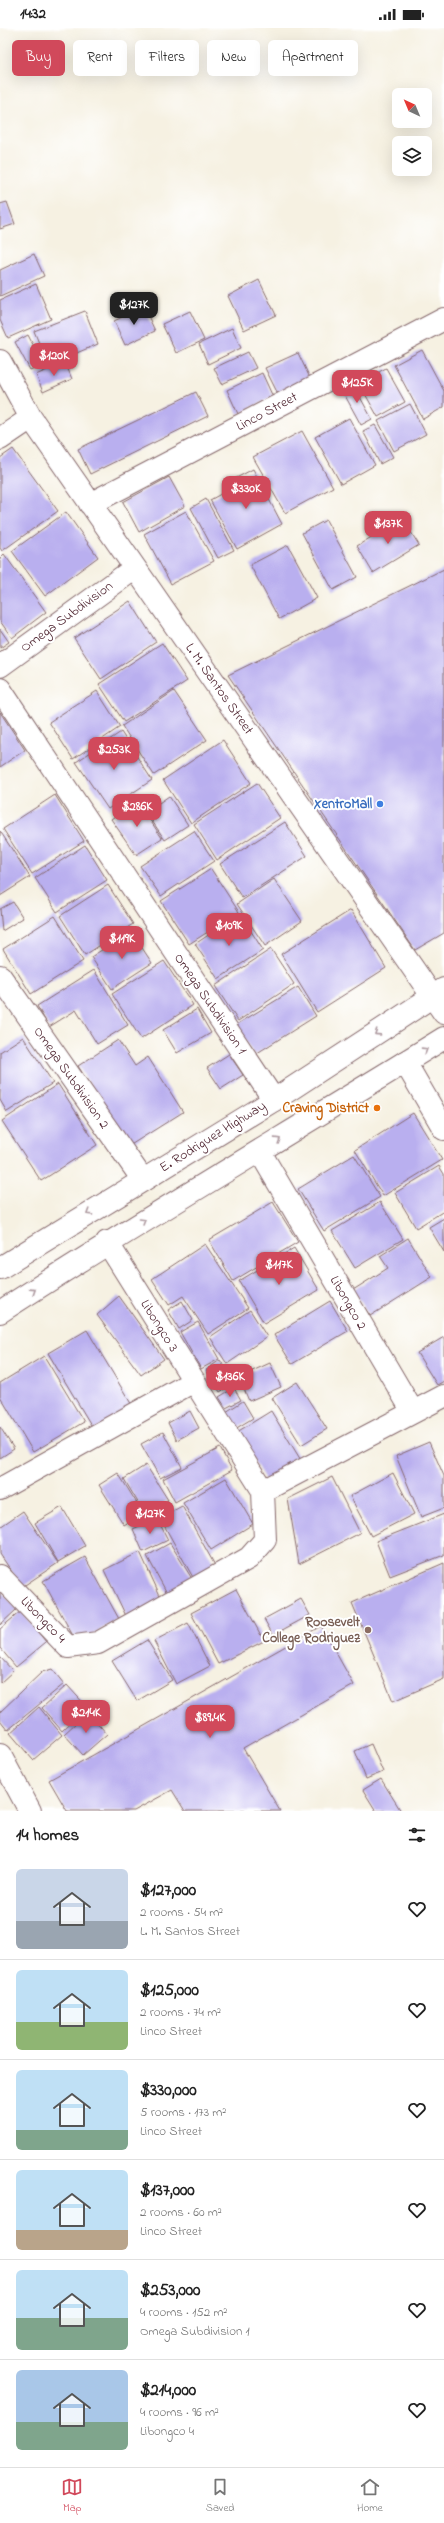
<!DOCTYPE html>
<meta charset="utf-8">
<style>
:root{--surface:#fff;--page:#f2f2f2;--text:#222;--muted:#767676;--line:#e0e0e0;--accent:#d1495b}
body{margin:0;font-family:"Indie Flower",sans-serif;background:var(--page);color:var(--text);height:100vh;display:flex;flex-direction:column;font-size:15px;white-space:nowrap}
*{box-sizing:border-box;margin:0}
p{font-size:13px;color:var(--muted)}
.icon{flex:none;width:22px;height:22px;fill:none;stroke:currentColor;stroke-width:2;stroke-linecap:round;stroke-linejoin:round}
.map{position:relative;height:1783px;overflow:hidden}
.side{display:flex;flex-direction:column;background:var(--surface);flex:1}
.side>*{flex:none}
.guide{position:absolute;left:12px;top:12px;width:420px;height:36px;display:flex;gap:8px}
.needle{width:26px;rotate:316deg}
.fabs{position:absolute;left:392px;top:60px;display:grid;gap:8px}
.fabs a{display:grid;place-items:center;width:40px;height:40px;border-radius:6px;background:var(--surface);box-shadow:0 4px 16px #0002;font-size:20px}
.price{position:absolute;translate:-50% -34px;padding:0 9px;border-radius:8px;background:var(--accent);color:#fff;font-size:13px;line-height:26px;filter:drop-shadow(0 1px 2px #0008)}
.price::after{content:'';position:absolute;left:50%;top:24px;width:12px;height:9px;margin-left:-6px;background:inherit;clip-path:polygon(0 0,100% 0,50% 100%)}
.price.selected{background:#222;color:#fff}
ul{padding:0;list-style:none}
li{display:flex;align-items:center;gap:12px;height:100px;padding:0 16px}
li+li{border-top:1px solid var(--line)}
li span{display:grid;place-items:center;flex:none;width:112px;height:80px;border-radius:6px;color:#555}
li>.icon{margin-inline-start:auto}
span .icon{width:48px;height:48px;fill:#fffc;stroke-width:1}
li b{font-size:17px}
h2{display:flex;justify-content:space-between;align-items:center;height:48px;padding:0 16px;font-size:17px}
.tag{padding:0 14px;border-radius:6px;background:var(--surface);box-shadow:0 4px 16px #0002;font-size:14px;line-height:36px}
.tag.selected{background:var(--accent);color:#fff}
.status{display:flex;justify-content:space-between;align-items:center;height:28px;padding:0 20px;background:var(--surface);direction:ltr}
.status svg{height:11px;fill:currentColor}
.tabs{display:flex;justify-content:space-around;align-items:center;height:56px;border-top:1px solid var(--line);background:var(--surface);font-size:11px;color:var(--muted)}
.tabs a{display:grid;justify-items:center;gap:2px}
.tabs .selected{color:var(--accent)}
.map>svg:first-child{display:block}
.building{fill:#b9afef}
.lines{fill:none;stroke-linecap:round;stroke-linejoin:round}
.minor-casing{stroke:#86686b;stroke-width:24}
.major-casing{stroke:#86686b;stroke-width:24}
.minor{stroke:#fff;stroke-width:22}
.major{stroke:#fff;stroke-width:22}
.oneway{stroke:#ae9aa0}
.shop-dot{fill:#3f7fe0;stroke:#fff;stroke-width:1.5}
.food-dot{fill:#e8710a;stroke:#fff;stroke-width:1.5}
.education-dot{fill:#8d6e63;stroke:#fff;stroke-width:1.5}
.labels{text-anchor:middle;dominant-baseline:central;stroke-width:4;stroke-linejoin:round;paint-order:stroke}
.street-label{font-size:14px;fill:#4a1f2b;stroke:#fff}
.shop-label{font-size:14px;font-weight:bold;fill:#366cbe;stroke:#fff;text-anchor:end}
.food-label{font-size:14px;font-weight:bold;fill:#c56008;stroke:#fff;text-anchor:end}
.education-label{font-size:14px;font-weight:bold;fill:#785e54;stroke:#fff;text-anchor:end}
</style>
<div class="status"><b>14:32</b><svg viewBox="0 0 49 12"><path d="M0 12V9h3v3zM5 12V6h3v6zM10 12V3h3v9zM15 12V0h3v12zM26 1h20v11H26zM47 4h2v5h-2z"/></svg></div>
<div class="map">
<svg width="444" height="1783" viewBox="0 0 444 1783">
<rect width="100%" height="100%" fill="#fff"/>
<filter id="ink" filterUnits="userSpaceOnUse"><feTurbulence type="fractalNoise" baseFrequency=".025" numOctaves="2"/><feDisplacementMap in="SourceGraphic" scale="8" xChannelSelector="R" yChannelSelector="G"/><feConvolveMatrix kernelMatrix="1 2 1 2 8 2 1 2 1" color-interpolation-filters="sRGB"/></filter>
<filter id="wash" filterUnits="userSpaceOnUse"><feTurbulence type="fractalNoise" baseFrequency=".012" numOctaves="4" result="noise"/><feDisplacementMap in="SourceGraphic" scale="16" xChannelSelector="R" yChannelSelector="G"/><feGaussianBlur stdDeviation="0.9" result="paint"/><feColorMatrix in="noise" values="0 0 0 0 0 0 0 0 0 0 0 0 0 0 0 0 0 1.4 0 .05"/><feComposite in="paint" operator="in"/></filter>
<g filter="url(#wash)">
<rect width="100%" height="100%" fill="#f6f1e2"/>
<g id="blocks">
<path class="building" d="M7,174L15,196L0,201V176Z
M34,226L44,248L0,268V242Z
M259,252L276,287L244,302L228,268Z
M36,256L51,291L8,310L0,292V272Z
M144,279L155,303L125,317L114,293Z
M85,283L98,316L48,337L34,303Z
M190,283L204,312L176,325L162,296Z
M232,300L241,320L208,336L199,316Z
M28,307L43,336L30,342L15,314Z
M422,322L444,363V379L423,391L394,337Z
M248,324L256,340L222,356L214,340Z
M298,325L310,350L278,366L265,340Z
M65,334L72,351L43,364L36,347Z
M386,340L405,374L378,389L359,355Z
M262,345L273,369L238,386L227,362Z
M353,356L372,391L361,397L342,362Z
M196,364L208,388L90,446L78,421Z
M410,376L426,406L394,423L378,393Z
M349,390L375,437L341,456L315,409Z
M375,397L393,429L380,436L363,403Z
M302,403L333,459L285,485L253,429Z
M13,421L58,483L2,523L0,520V430Z
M253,441L282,496L237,521L210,472L230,461L227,455Z
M169,449L185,478L139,504L123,474Z
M206,471L234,522L218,530L191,480Z
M186,483L214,533L171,556L144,506Z
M66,484L98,529L45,568L12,523Z
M402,490L419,517L373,545L357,518Z
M326,492L357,549L333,562L302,505Z
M288,517L317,570L279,591L250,537Z
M4,526L46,584L12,610L0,593V530Z
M444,541V905L415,922L228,647Z
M130,573L156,614L101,651L74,610Z
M0,601L9,614L0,620Z
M162,615L187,653L124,694L99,656Z
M97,663L120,699L73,731L49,694Z
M174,663L207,712L154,747L122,698Z
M0,684L25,722L0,739Z
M121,704L152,752L108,781L76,734Z
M223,712L251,755L191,795L163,752Z
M257,755L280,790L217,832L194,796Z
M55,767L84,813L32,846L3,801Z
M169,768L188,797L165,812L146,784Z
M137,773L162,810L136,827L111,791Z
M285,794L307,828L242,870L220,836Z
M0,803L30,849L0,868Z
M194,803L214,833L161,868L140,838Z
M85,817L107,852L57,884L35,850Z
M211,841L239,884L189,916L161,873Z
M274,851L302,893L265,918L237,876Z
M108,857L133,896L85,927L60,888Z
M13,874L23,890L2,903L0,881Z
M351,882L386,940L317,984L281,926Z
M240,886L263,922L218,951L195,916Z
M55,888L83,933L31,966L3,921Z
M131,903L152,935L112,961L91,929Z
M271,921L294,956L238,993L215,958Z
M164,933L193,977L141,1011L112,966Z
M94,942L128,997L97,1016L76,982L49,999L37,978Z
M298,959L316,988L254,1027L236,997Z
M197,981L211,1005L177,1025L163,1002Z
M23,1009L53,1055L7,1084L0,1072V1024Z
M118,1012L135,1038L148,1029L183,1084L129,1118L78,1038Z
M229,1026L243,1047L221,1061L207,1040Z
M58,1056L97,1117L41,1153L2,1093Z
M413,1085L442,1132L383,1168L355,1122Z
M354,1127L380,1169L324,1203L298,1161Z
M439,1138L444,1146V1183L416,1200L395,1165Z
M273,1174L298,1214L233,1253L209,1212Z
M380,1174L403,1211L355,1240L332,1203Z
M444,1190V1224L429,1199Z
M408,1210L432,1249L370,1288L353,1262L388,1240L380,1228Z
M205,1216L248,1280L208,1306L183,1268L169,1277L152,1251Z
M294,1220L319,1262L264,1295L239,1253Z
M119,1268L164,1331L141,1347L97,1287Z
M182,1273L193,1292L179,1301L168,1282Z
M330,1273L348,1303L292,1336L274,1307Z
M250,1282L267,1309L227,1336L210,1309Z
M198,1294L219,1331L201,1341L180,1304Z
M87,1302L133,1379L94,1402L48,1325Z
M444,1309V1353L437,1357L417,1325Z
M44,1328L84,1394L33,1424L0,1368V1355Z
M220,1332L235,1355L220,1364L206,1342Z
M270,1335L281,1359L249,1373L239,1349Z
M297,1354L327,1401L301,1417L272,1370Z
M234,1360L241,1372L226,1380L219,1369Z
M243,1373L253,1390L235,1401L226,1384Z
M190,1383L199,1400L177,1412L168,1395Z
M271,1383L302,1434L267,1455L237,1404Z
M0,1399L14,1421L0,1430Z
M163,1404L182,1439L160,1450L141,1416Z
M429,1414L444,1448V1480L421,1489L396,1428Z
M220,1420L232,1442L175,1474L163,1451Z
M146,1437L168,1472L145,1486L124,1451Z
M118,1445L143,1485L124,1497L99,1457Z
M393,1445L414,1486L371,1508L350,1468Z
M332,1449L360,1505L299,1536L288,1471Z
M226,1450L253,1496L211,1522L183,1475Z
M182,1478L217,1541L195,1553L160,1490Z
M62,1479L85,1518L58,1534L35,1495Z
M23,1483L58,1535L22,1559L0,1526V1499Z
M444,1486V1527L390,1548L376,1513Z
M157,1490L168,1512L143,1524L133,1501Z
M170,1515L194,1554L168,1567L147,1528Z
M140,1524L163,1574L127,1590L104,1542Z
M85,1529L119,1591L77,1615L43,1553Z
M444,1535V1651L393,1673L352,1575Z
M236,1561L264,1613L218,1636L191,1585Z
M0,1562L17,1581L0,1597Z
M301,1571L310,1587L273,1607L264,1591Z
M21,1583L46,1614L16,1639L0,1620V1601Z
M188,1595L210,1638L176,1656L154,1613Z
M321,1598L354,1657L243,1720L280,1783H185L172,1762L134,1783H67L49,1752Z
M147,1612L172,1652L137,1673L112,1633Z
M0,1629L13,1643L0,1655Z
M52,1641L64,1656L8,1702L0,1692V1684L42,1644Z
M67,1657L87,1679L62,1703L42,1680Z
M39,1679L62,1707L33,1732L10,1705Z
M88,1684L107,1706L83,1727L64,1706Z
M371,1716L383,1744L366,1751L355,1723Z
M381,1751L401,1783H376L363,1762Z"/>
</g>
</g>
<g filter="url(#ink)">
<use href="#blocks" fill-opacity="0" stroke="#86686b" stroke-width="1"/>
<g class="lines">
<g class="minor-casing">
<path id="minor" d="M0,333L31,390L444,985
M0,411L31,390
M90,476L444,291
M0,638L135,540
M0,661L274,1072
M0,948L143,1152
M405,1034L444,1101
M260,1124L413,1384
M107,1214L263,1463
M0,1461L194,1353
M263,1463L444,1368
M0,1548L68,1619L98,1615L249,1530L265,1512L263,1463
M0,1727L30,1783"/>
</g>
<g class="major-casing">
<path id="major" d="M0,1240L274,1072L444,961
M0,1284C146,1189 296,1102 444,1010"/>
</g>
<use href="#minor" class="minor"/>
<use href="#major" class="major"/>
</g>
<defs><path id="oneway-chevron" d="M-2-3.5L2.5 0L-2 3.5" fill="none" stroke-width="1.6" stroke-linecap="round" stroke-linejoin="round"/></defs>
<g class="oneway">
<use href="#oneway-chevron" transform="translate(377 1005) rotate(147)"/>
<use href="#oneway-chevron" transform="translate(425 1022) rotate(-32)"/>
<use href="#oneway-chevron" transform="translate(278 1112) rotate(-32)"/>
<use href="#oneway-chevron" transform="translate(89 1185) rotate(148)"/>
<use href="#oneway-chevron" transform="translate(143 1193) rotate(-31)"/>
<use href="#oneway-chevron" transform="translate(33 1263) rotate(-33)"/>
</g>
</g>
<circle class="shop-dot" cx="380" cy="776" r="4"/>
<circle class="food-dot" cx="377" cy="1080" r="4"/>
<circle class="education-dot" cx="368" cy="1602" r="4"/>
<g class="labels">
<g class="street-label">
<text transform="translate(267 384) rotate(-28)">Linco Street</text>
<text transform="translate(67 589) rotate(-36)">Omega Subdivision</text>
<text transform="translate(219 661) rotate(55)">L. M. Santos Street</text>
<text transform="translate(210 976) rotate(56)">Omega Subdivision 1</text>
<text transform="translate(71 1050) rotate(55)">Omega Subdivision 2</text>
<text transform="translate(213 1109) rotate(-32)">E. Rodriguez Highway</text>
<text transform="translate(348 1275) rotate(60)">Libongco 2</text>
<text transform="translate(159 1298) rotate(58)">Libongco 3</text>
<text transform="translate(43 1592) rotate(46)">Libongco 4</text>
</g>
<g class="shop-label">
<text x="372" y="776">XentroMall</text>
</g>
<g class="food-label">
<text x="369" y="1080">Craving District</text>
</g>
<g class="education-label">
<text x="360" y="1594">Roosevelt<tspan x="360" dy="16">College Rodriguez</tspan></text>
</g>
</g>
</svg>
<div class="fabs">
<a><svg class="needle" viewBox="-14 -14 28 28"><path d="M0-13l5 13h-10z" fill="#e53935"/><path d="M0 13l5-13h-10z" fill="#767676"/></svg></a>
<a><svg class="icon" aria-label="layers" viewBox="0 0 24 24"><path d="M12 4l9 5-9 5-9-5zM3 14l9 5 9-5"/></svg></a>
</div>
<b class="price selected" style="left:134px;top:298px">$127K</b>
<b class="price" style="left:54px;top:349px">$120K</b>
<b class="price" style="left:357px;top:376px">$125K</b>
<b class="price" style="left:246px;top:482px">$330K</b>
<b class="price" style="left:388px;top:517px">$137K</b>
<b class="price" style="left:114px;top:743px">$253K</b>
<b class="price" style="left:137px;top:800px">$286K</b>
<b class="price" style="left:229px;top:919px">$109K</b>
<b class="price" style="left:122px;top:932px">$119K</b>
<b class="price" style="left:279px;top:1258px">$117K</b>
<b class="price" style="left:230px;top:1370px">$136K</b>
<b class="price" style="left:150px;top:1507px">$127K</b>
<b class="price" style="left:86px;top:1706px">$214K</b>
<b class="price" style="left:210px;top:1711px">$89.4K</b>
<div class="guide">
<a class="tag selected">Buy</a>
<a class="tag">Rent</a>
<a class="tag">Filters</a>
<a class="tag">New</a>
<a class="tag">Apartment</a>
</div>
</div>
<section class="side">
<h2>14 homes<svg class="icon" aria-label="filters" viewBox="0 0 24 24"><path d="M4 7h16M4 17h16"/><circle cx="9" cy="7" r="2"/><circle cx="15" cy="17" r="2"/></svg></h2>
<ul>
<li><span style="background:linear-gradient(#c9d6e8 65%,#9aa5b1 0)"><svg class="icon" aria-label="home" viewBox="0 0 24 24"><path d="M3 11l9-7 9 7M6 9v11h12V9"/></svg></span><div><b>$127,000</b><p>2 rooms · 54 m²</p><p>L. M. Santos Street</p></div><svg class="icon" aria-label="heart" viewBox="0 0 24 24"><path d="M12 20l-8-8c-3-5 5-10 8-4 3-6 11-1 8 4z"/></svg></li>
<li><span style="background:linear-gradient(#bfe0f5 65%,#8fb573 0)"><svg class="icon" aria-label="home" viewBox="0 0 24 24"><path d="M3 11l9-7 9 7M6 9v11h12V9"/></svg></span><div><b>$125,000</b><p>2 rooms · 74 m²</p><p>Linco Street</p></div><svg class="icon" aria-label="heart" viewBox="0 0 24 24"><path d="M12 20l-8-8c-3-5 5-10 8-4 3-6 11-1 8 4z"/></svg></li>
<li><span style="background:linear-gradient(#bfe0f5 75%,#7fa58c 0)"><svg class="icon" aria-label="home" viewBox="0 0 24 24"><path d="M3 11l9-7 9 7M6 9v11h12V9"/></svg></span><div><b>$330,000</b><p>5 rooms · 173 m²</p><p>Linco Street</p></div><svg class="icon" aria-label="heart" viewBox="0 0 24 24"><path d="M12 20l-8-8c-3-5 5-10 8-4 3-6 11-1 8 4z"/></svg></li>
<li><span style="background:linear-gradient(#bfe0f5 75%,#b9a48a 0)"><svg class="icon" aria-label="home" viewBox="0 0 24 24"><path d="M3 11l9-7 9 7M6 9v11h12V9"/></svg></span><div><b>$137,000</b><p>2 rooms · 60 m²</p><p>Linco Street</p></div><svg class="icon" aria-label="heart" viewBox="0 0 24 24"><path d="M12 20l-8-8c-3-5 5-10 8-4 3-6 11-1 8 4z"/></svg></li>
<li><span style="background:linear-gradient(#bfe0f5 60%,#7fa58c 0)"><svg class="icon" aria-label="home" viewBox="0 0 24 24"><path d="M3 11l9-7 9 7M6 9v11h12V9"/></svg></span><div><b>$253,000</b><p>4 rooms · 152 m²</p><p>Omega Subdivision 1</p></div><svg class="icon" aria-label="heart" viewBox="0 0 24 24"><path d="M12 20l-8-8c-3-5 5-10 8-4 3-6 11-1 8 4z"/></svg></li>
<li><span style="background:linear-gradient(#a9c7e8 65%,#7fa58c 0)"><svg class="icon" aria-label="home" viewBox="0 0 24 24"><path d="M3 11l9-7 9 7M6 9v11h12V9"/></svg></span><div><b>$214,000</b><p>4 rooms · 96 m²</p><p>Libongco 4</p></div><svg class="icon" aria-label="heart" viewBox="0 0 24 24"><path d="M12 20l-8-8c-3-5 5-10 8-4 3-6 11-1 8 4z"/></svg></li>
</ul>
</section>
<nav class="tabs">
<a class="selected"><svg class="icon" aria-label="map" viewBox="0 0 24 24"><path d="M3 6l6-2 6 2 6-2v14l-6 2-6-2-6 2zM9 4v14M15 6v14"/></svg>Map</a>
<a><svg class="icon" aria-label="saved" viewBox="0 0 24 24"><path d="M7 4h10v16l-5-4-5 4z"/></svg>Saved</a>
<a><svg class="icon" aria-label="home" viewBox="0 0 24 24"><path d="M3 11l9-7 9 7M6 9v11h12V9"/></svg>Home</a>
</nav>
